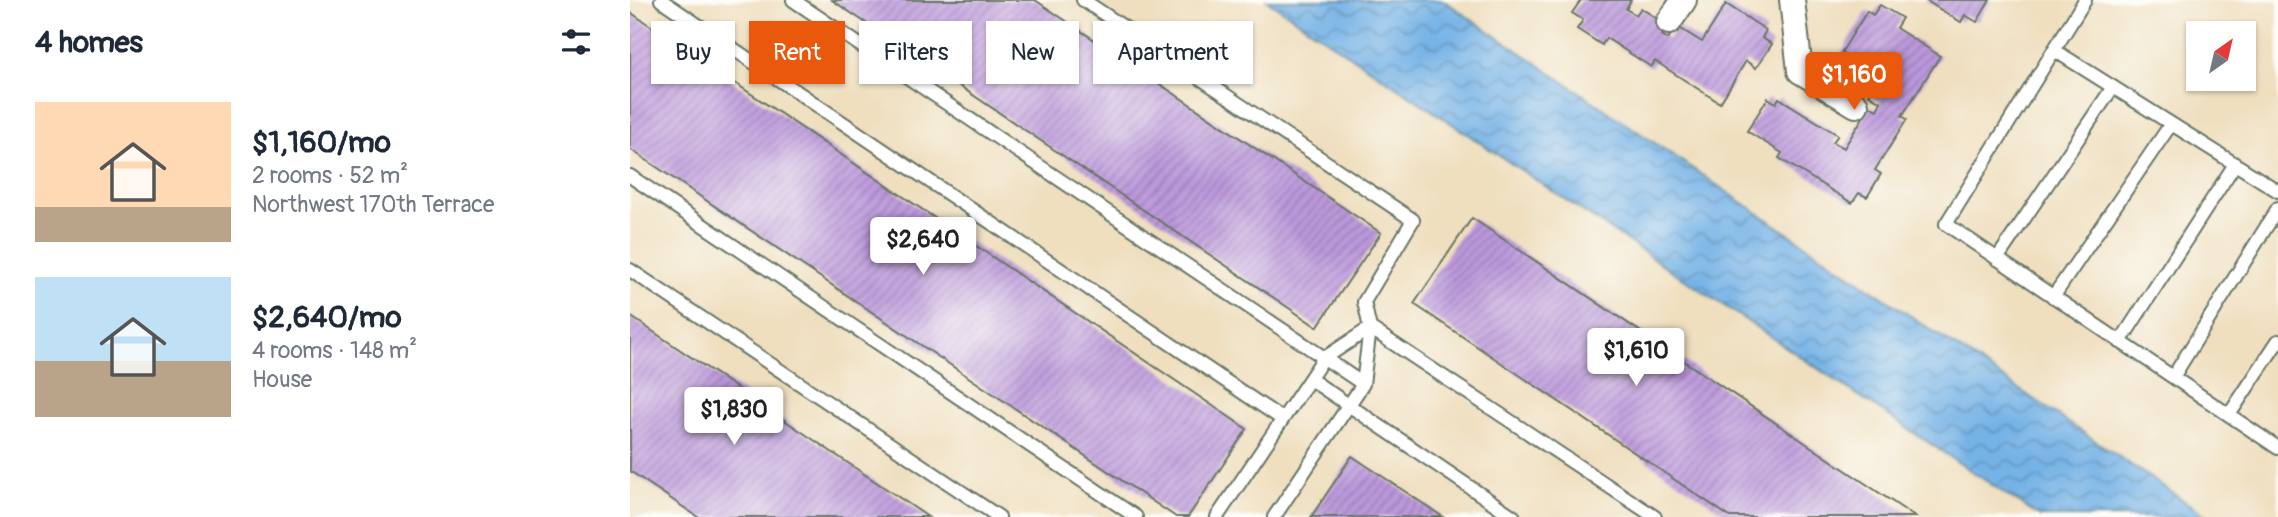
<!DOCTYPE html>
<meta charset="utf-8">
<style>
:root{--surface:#fff;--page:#f6f6f7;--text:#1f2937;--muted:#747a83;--accent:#ea580c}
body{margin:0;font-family:Pangolin,sans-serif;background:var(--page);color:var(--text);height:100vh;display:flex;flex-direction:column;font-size:26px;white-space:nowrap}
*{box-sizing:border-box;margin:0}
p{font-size:23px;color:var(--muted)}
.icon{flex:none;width:38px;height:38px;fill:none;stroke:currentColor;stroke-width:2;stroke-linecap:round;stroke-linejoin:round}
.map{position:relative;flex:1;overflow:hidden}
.panel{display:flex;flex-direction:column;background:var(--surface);width:630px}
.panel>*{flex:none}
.top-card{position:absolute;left:21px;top:21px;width:665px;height:63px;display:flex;gap:14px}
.needle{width:46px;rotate:34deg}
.controls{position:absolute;left:1556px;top:21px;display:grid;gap:14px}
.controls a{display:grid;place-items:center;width:70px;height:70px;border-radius:0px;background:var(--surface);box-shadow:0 2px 5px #0004;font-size:35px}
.price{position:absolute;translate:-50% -60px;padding:0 16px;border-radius:7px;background:#fff;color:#222;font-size:23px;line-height:46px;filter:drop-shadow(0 2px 4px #0008)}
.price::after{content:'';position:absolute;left:50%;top:42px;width:21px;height:16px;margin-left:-10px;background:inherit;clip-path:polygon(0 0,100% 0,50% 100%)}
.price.selected{background:var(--accent);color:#fff}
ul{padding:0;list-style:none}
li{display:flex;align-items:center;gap:21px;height:175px;padding:0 35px}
li span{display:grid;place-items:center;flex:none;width:196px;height:140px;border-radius:0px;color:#555}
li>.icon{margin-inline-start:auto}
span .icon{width:84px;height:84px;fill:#fffc;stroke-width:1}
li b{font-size:30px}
h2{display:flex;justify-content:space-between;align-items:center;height:84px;padding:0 35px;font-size:30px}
.tag{padding:0 24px;border-radius:0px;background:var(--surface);box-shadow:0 2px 5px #0004;font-size:24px;line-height:63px}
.tag.selected{background:var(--accent);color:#fff}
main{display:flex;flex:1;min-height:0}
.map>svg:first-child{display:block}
.water{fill:url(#water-waves);stroke:#4a788d;stroke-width:2}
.building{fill:url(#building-hatch)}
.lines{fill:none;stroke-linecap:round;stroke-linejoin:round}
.lane-casing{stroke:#687665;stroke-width:16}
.street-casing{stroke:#687665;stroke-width:28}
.lane{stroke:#fff;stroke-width:12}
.street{stroke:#fff;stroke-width:24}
</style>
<main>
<section class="panel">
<h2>4 homes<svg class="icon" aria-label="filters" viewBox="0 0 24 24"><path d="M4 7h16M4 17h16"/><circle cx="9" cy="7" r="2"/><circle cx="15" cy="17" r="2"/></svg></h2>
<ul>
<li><span style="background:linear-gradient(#ffd9b3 75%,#b9a48a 0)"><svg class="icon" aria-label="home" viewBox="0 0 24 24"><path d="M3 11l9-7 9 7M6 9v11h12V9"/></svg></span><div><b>$1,160/mo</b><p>2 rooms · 52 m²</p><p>Northwest 170th Terrace</p></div></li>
<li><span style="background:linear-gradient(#bfe0f5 60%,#b9a48a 0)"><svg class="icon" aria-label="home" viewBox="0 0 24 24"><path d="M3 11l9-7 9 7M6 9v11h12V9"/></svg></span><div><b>$2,640/mo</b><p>4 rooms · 148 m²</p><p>House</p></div></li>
</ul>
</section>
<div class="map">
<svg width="1648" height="517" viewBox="0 0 1648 517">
<defs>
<pattern id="water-waves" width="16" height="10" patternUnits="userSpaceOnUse" patternTransform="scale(1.75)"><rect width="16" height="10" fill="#74b2e6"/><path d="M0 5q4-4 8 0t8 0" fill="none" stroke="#5f92bb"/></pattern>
<pattern id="building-hatch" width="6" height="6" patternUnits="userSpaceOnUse" patternTransform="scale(1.75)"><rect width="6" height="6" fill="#bc98dc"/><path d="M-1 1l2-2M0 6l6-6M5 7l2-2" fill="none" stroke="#987db3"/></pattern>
</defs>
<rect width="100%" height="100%" fill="#fdfcf7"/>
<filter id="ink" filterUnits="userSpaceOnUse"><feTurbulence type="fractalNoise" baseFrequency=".0143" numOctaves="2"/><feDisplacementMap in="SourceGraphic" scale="14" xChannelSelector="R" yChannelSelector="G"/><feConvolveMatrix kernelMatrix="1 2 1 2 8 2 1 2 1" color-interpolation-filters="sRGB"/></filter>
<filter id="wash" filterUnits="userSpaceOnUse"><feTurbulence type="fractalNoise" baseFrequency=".00686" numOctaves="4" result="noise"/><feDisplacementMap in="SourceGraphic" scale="28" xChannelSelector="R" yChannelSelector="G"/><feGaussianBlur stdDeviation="1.57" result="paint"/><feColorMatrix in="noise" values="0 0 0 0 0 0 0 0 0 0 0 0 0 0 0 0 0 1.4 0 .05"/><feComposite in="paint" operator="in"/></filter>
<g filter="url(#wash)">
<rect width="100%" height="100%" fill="#efdfbf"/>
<path class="water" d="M637,0H813L1578,517H1410Z"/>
<g id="blocks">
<path class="building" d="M202,0H405L751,233L687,327Z
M951,0H1001L996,9L1006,15L1011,8L1038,26L1032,35L1038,39L1046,26L1072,42L1096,4L1136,30L1132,38L1142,44L1126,68L1116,61L1090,103L1025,61L1021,67L976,38L972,45L947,29L953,20L942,13Z
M1295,0H1360L1347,22L1335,15L1331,22Z
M1250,5L1272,18L1266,28L1310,56L1272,116L1277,119L1245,170L1251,174L1237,197L1229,193L1222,203L1149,158L1152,153L1117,131L1138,98L1146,103L1149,98L1208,135L1203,142L1214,148L1240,106L1247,110L1251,102L1239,95L1257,66L1249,61L1242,72L1211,53L1237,11L1243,15Z
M0,12L617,429L558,517H546L0,149Z
M842,218L1285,517H1100L784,304Z
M0,316L298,517H68L0,471Z
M722,456L813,517H681Z"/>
</g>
</g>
<g filter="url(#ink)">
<use href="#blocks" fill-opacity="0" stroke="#687665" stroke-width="2"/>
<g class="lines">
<g class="lane-casing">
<path id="lane" d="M31,0L652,419
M163,0L733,384
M453,0L783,220L734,302L740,328L733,384L644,517
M1455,0L1424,50L1648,191
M1424,50L1316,224L1648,448
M0,176L506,517
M1367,259L1483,87
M0,270L369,517
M1423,297L1541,124
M740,328L1025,517
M1490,342L1605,164
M1543,377L1648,208
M680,379L884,517
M1599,415L1648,341
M587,517L693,359L740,328"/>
</g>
<g class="street-casing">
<path id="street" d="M1162,0L1170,71L1226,105
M1039,22L1054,0"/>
</g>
<use href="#lane" class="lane"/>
<use href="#street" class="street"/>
</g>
</g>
</svg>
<div class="controls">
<a><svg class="needle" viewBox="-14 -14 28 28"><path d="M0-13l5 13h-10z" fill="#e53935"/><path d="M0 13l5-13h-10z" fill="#747a83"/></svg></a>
</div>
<b class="price selected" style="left:1224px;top:112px">$1,160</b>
<b class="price" style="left:293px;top:277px">$2,640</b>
<b class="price" style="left:1006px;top:388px">$1,610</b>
<b class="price" style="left:104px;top:447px">$1,830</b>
<div class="top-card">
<a class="tag">Buy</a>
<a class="tag selected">Rent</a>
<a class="tag">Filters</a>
<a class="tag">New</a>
<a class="tag">Apartment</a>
</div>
</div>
</main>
